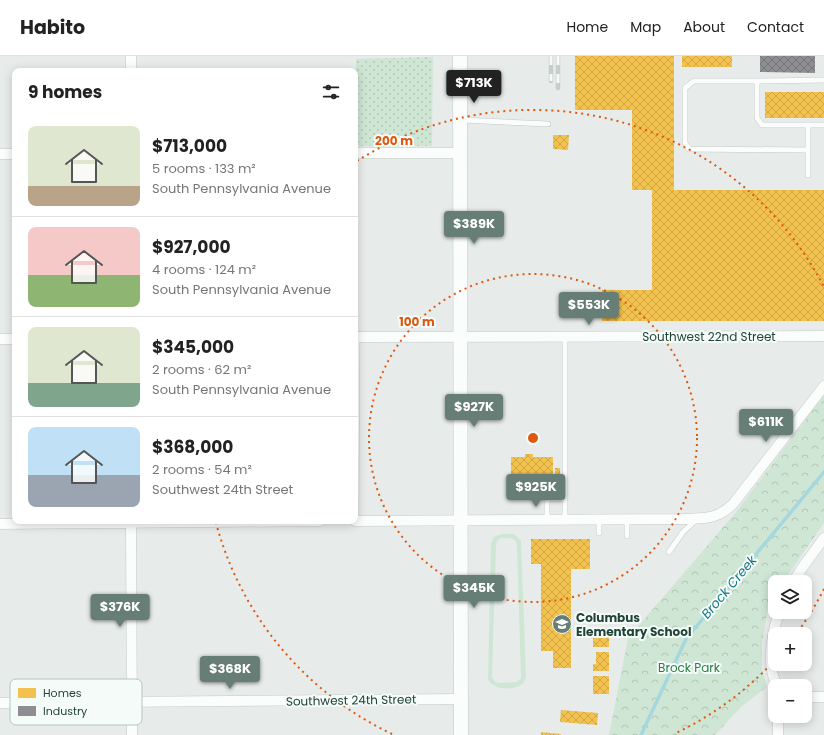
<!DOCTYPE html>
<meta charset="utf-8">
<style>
:root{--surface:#fff;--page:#f6f6f6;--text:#222;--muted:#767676;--line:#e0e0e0;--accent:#667e76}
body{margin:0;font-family:Poppins,sans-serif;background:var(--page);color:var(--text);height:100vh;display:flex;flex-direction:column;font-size:15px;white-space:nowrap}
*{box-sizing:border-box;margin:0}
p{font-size:13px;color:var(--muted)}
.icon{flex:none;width:22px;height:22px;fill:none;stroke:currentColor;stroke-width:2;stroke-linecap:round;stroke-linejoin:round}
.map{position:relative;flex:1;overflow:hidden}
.side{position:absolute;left:12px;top:12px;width:346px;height:456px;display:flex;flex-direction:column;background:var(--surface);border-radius:8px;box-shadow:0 2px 10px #0003}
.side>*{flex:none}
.fabs{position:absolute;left:768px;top:519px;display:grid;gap:8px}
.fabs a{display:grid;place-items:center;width:44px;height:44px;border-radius:8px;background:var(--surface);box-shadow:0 2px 10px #0003;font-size:20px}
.price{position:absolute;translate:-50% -34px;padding:0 9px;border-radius:4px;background:var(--accent);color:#fff;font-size:13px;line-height:26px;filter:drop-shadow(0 1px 2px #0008)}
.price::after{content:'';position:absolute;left:50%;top:24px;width:12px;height:9px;margin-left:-6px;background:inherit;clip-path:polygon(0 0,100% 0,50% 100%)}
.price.current{background:#222;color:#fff}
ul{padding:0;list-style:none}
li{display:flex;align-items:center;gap:12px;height:100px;padding:0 16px}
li+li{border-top:1px solid var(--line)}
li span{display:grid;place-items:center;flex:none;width:112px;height:80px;border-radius:8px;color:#555}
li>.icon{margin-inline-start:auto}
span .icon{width:48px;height:48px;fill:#fffc;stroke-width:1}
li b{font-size:17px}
h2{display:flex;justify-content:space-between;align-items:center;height:48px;padding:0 16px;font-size:17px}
header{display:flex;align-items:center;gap:24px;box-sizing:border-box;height:56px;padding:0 20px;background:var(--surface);border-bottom:1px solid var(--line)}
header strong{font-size:19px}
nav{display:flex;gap:22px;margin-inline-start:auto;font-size:14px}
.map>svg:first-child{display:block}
.grass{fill:url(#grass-dots)}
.park{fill:url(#park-crowns)}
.pitch{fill:#cfe6d5;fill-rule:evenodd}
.homes{fill:url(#homes-cross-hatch)}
.industry{fill:url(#industry-cross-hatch)}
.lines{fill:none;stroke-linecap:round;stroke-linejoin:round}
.stream{stroke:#a4d8de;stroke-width:3.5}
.service-casing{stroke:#c4c9c7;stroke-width:6}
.minor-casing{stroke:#c4c9c7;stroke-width:11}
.secondary-casing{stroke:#c2cac7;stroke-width:15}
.service{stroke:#fbfcfc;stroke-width:5}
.minor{stroke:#fbfcfc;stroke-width:10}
.secondary{stroke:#fbfcfc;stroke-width:14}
.rail-casing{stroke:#c8cdcb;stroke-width:4.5}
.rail{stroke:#f5fbf8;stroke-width:3;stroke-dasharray:9;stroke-linecap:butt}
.ring{fill:none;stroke:#de580e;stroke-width:2;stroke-dasharray:2 4}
.labels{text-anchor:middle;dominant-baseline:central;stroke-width:4;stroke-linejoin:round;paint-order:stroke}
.street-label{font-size:12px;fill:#214338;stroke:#f5fbf8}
.poi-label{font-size:12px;font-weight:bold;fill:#214338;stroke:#f5fbf8;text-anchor:start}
.park-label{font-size:12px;fill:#267f45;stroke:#f5fbf8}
.water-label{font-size:13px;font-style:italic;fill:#147886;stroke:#f5fbf8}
.key{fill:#f5fbf8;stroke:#b5c4be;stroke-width:1}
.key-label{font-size:11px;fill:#214338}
.centre{fill:#de580e;stroke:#f5fbf8;stroke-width:2}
.ring-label{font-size:12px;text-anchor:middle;font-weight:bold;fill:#de580e;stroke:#f5fbf8;stroke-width:4;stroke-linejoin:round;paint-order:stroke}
</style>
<header>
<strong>Habito</strong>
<nav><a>Home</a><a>Map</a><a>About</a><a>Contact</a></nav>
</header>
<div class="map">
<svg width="824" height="679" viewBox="0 0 824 679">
<defs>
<pattern id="grass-dots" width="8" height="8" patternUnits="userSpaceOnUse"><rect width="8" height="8" fill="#cfe6d5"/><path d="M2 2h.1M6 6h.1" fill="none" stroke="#b1c6b8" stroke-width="1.8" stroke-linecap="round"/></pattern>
<pattern id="park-crowns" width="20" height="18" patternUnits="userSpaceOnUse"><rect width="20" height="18" fill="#cfe6d5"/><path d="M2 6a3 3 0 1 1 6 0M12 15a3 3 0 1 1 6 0" fill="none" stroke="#b1c6b8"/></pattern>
<pattern id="homes-cross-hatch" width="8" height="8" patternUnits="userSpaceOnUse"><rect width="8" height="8" fill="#f2c14e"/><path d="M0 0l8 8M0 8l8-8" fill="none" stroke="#cfa745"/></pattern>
<pattern id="industry-cross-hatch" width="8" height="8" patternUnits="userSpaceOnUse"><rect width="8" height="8" fill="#8d8d92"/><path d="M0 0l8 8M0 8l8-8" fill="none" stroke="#737578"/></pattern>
</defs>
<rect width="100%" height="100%" fill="#e7ecea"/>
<path class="grass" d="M433,1L432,90H356V3Z"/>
<path class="park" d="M824,339V467L783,526H775V538L769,547L762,586V613L767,631L741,651L715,679H609L628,582L736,456Z"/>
<path class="pitch" d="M502,478H514L521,485L526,621C524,636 493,636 488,623L491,487L494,481ZM501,482C508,482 516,481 517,489L521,622L517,626L499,627L495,626L492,621L496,488L498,484Z"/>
<path class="homes" d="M575,0H674V134H824V265H602V234H652V134H632V54H575Z
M682,0H732V11H682Z
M765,36H824V62H765Z
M553,79H569L568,94L553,93Z
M525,398H533V401H553V422H511V401H525Z
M555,412H560V432H555Z
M531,483H590V513H571V612H553V595H541V508H531Z
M593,572H609V591H593Z
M596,596H609V615H593V608H596Z
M593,620H609V638H593Z
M561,654L598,657L597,669L560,666Z
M541,676L561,678V679H541Z"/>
<path class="industry" d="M760,0H815V17L760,16Z"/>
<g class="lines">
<path class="stream" d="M641,679L686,583L824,416"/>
<g class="service-casing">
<path id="service" d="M824,24L757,25V62L762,69H824
M757,25H694L685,32V87L689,93L808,94V69
M462,64L548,68
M808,94V119
M565,281V463
M547,463V443H565
M356,465L357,281
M599,477V463
M627,480V463
M669,496L683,476L696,464"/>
</g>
<g class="minor-casing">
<path id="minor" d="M131,15V0
M355,97H461
M0,98H15
M355,281L824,280
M0,283H15
M131,465L132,679
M355,465L682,463C704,462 717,464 733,448L824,330
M0,468L321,465
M793,526L802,512L824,482
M777,630C766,608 772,578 779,556
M805,641H824
M0,647L461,643
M778,679V660"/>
</g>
<g class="secondary-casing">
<path id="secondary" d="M460,0L461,679"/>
</g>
<use href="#service" class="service"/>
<use href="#minor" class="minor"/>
<use href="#secondary" class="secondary"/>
<g class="rail-casing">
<path id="rail" d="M551,0V25
M558,0V32"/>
</g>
<use href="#rail" class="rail"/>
</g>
<g class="ring">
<circle cx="533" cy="382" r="164"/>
<path d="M824 533A328 328 0 0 1 797 577M775 604A328 328 0 0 1 674 678M392 678A328 328 0 0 1 216 467M357 105A328 328 0 0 1 824 231"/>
</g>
<defs>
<g id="school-disc" transform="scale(1)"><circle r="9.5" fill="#667e76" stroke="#f5fbf8"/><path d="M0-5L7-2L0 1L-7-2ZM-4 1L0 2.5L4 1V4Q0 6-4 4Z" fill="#fff"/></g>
</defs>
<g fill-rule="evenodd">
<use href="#school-disc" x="562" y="568"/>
</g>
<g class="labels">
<g class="street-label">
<text x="709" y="280">Southwest 22nd Street</text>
<text transform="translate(351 644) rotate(-1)">Southwest 24th Street</text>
</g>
<g class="poi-label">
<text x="576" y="561">Columbus<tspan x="576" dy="14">Elementary School</tspan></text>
</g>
<g class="park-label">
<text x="689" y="611">Brock Park</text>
</g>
<g class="water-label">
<text transform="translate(729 531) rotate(-50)">Brock Creek</text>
</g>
</g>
<rect x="10" y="623" width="132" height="46" rx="6" class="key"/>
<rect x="18" y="632" width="18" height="10" fill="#f2c14e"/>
<rect x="18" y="650" width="18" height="10" fill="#8d8d92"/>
<g class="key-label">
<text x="43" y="641">Homes</text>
<text x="43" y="659">Industry</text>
</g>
<circle cx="533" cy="382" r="6" class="centre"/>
<g class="ring-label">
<text x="394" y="89">200 m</text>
<text x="417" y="270">100 m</text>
</g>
</svg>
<div class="fabs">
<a><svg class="icon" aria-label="layers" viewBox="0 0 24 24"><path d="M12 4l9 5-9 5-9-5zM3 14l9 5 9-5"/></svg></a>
<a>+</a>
<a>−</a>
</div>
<b class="price current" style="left:474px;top:48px">$713K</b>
<b class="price" style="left:474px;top:189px">$389K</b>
<b class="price" style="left:589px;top:270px">$553K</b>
<b class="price" style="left:474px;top:372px">$927K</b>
<b class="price" style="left:766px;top:387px">$611K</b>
<b class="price" style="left:536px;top:452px">$925K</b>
<b class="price" style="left:474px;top:553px">$345K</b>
<b class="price" style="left:120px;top:572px">$376K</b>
<b class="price" style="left:230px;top:634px">$368K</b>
<section class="side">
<h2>9 homes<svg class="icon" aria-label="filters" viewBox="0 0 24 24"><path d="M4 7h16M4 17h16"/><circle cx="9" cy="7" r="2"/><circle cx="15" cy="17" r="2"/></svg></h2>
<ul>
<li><span style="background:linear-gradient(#dfe7d0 75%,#b9a48a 0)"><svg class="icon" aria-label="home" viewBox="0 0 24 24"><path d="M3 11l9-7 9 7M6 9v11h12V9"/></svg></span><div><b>$713,000</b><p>5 rooms · 133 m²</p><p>South Pennsylvania Avenue</p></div></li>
<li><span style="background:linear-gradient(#f6c9c9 60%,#8fb573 0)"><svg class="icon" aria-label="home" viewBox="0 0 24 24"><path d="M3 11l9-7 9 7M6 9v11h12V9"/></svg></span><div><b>$927,000</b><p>4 rooms · 124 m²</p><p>South Pennsylvania Avenue</p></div></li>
<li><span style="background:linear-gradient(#dfe7d0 70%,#7fa58c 0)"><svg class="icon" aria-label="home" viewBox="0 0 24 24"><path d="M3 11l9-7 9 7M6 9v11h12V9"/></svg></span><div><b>$345,000</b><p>2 rooms · 62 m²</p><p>South Pennsylvania Avenue</p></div></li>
<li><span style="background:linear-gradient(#bfe0f5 60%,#9aa5b1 0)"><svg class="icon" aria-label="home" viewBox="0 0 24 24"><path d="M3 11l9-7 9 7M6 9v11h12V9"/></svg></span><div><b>$368,000</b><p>2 rooms · 54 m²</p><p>Southwest 24th Street</p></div></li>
</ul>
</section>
</div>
